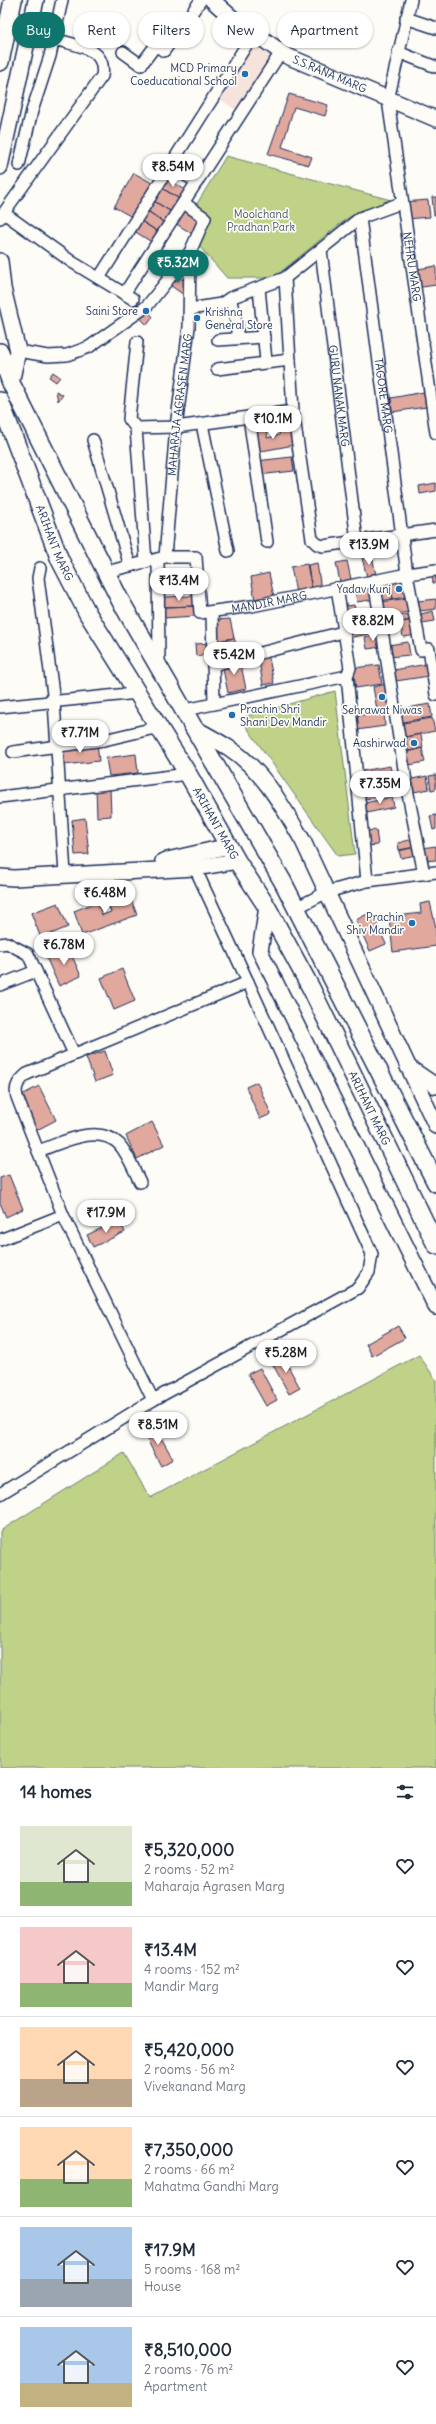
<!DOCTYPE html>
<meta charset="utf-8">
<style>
:root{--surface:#fff;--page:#f2f2f3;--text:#1f2937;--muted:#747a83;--line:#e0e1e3;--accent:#0f766e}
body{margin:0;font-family:Delius,sans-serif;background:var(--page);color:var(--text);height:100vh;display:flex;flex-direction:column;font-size:15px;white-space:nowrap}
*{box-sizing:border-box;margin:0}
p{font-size:13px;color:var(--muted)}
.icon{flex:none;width:22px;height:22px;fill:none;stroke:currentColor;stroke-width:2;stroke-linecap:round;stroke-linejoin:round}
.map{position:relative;height:1768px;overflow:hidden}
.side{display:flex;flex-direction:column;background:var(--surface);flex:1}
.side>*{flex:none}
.guide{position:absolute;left:12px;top:12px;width:412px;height:36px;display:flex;gap:8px}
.price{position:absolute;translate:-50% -34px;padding:0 9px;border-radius:14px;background:#fff;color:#222;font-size:13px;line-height:26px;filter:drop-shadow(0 1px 2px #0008)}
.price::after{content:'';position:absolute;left:50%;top:24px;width:12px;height:9px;margin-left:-6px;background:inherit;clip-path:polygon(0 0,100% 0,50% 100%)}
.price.on{background:var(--accent);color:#fff}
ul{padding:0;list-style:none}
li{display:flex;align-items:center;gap:12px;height:100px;padding:0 20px}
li+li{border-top:1px solid var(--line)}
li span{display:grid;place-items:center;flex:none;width:112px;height:80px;border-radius:0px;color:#555}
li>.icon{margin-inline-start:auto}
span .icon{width:48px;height:48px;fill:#fffc;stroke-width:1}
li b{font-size:17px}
h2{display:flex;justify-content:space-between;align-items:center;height:48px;padding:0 20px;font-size:17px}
.tag{padding:0 14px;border-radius:18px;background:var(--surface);box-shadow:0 1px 3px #0004;font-size:14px;line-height:36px}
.tag.on{background:var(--accent);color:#fff}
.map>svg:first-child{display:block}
.built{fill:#f5e3dc}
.green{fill:#bfd288;stroke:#6d8073}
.building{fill:#e1a89d;stroke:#1b2f5e}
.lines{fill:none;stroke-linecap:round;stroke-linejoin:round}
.street-casing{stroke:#1b2f5e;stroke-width:14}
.secondary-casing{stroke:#1b2f5e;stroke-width:18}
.primary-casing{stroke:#1b2f5e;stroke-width:20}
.street{stroke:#fdfcf7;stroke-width:11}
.secondary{stroke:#fdfcf7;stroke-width:15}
.primary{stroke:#fdfcf7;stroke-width:17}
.poi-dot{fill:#1f6fb2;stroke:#fdfcf7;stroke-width:1.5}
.labels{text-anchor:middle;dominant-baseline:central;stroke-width:3.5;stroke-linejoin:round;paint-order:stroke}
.poi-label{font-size:11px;fill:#1b2f5e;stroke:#fdfcf7;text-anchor:end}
.street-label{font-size:11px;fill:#1b2f5e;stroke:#fdfcf7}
.park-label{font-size:11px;fill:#445868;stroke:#fdfcf7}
</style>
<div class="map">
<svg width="436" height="1768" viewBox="0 0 436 1768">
<rect width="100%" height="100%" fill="#fdfcf7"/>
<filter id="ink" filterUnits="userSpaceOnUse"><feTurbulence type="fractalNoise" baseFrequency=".025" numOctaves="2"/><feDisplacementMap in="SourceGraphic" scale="8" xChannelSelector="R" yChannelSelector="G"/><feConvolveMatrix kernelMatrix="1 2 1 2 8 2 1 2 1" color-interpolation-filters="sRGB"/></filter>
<g filter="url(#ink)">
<path class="built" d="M252,41L273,55L236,110L215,96Z"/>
<path class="green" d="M226,156L391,200L358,212L345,220L273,278H227L199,246L208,217L195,207Z
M335,691L355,854L338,856L240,718Z
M419,1355L436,1380V1768H0V1531L124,1453L150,1498Z"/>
<path class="building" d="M289,94L328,105L325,116L294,107L282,147L312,157L309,165L268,154Z
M134,173L152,183L132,217L114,207Z
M165,177L187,191L181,200L159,186Z
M159,186L181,200L173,213L151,199Z
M432,197H436V215H434Z
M151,199L173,213L166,224L145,209Z
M428,200L430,217L406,219L404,202Z
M185,207L204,219L194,235L175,223Z
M145,209L166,224L160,233L138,219Z
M138,219L160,233L153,243L131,229Z
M436,266V285L415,288L412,270Z
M173,274L187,282L184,295L167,283Z
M146,309L153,317L147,325L138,316Z
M53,372L60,377L56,382L49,377Z
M56,391L63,395L58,401Z
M424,392L426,407L392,412L391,398Z
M268,428L267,438L279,435L280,430L291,428L294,445L256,452L253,431Z
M292,457L294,471L258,475L256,461Z
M436,483V491L420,494L419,486Z
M372,556L376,575L367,577L362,558Z
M347,561L351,579L340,582L336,563Z
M317,563L321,589L312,590L308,565Z
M307,564L312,590L296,593L291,567Z
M269,573L274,597L255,601L251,577Z
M436,573V583H433L432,574Z
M404,579L407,597L393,599L390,580Z
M390,581L393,599L379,601L376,583Z
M373,582L376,599L357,602L354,585Z
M194,596L195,606L164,607V597Z
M408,598L410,612L383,616L381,602Z
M436,599V609L420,611L418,601Z
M354,605L358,622L343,625L340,607Z
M195,606V616L164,618V607Z
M370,610L376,619L378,632L348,638L343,625L358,622L356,613Z
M433,611L435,621L422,623L421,614Z
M413,613L414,620L400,622L399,616Z
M230,619L234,638L214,642V620Z
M414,620L417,635L403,637L400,622Z
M379,634L381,647L367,649L365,637Z
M234,638L239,654L215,658L214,642Z
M408,642L410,655L389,657L388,645Z
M210,643L211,653L196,656L195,644Z
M268,653L274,683L263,685L258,655Z
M240,660L246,689L228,693L222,664Z
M427,664L429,676L396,681L394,670Z
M379,665L382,684L356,688L353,668Z
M387,684L391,707L377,710L373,687Z
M430,704L432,717L403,722L400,709Z
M384,712L385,726L357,730L355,716Z
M432,718L435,731L405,737L403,723Z
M421,734L423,748L408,751L405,737Z
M97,744L99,761L64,765L62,748Z
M422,748L425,762L409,765L407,752Z
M136,754L138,773L109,776L106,758Z
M390,766L393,780L364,786L362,771Z
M436,775V789L431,790L429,776Z
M427,776L429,789L414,792L412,779Z
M391,783L393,795L365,799L364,787Z
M110,788L111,816L97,817L96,789Z
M392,797L394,807L367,813L365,803Z
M436,815V829L433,830L430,816Z
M85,818L89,854L75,855L72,820Z
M376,830L378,845L367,846L365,831Z
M413,839L415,847L399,850L398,843Z
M436,846V860L423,861L422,848Z
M415,847L416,855L401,858L399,851Z
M128,891L137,915L82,935L74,911L97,902L102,915L111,912L106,899Z
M430,902L436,928V946L393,952L389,917L421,913L420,904Z
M58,903L68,927L41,938L31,913Z
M371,912L386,944L370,951L356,920Z
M68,947L81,976L59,986L46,957Z
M122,969L135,1001L114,1010L101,978Z
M105,1051L113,1075L95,1082L86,1057Z
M257,1082L271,1114L260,1119L246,1087Z
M39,1086L56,1120L35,1131L18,1097Z
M152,1122L164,1145L137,1159L126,1136Z
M9,1175L23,1209L6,1217L0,1203V1178Z
M119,1220L125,1232L93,1247L87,1235Z
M398,1326L405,1338L372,1356L366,1344Z
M282,1355L300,1388L289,1394L271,1361Z
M260,1368L277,1400L266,1406L248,1374Z
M154,1425L173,1459L161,1466L143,1432Z"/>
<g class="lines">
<g class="street-casing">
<g id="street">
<path id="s1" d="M411,0L388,100L436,433"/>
<path d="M406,18L436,28"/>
<path d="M123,52L141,65L156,45L164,51L201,0"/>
<path d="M398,52L436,67"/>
<path d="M19,165L32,111L50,56L62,0"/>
<path d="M169,165L197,182"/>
<path d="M4,213L72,262L133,299"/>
<path d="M0,218L102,76C107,47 77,46 54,39"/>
<path id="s2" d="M360,218L407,574L421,650L429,649L436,695"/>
<path id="s3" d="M321,250L357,541"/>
<path d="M99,278L254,33"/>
<path d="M285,278L293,411L312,539L317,544L323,546L436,530"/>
<path d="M259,288L266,361"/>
<path d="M124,294L281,52"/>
<path d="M230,298L237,325V338"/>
<path d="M190,309L221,304L230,298L285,278L360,218L401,203"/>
<path d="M218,340L264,337"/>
<path d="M137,342L129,419L136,428L176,427L293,411"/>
<path d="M18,351L48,356L67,355L89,347L147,306L190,252L205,218L184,203"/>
<path d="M217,369L290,360"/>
<path d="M249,417L267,542"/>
<path d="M202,424L228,551"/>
<path d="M136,428L146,562"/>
<path d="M93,440L130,566"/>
<path id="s4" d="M165,557L176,427L189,327L190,252"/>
<path d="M158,559L159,664"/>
<path d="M40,568L38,578L54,702L65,874"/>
<path id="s5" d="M106,572L165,557H196L200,613L252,606L407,574L436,570"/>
<path d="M374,580L408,794L424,874"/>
<path d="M337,588L350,668L347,676L367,881"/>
<path d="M212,613L214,704"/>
<path d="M213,665L343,632"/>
<path d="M0,707L138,693"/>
<path d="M185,710L347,676"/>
<path d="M13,752L104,740L159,727"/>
<path d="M0,797L188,774"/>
<path d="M296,908L327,892L367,881L436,872"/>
<path d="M0,944L7,943L28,954L74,1054"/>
<path d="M0,985L36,971"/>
<path d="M38,1151C62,1143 97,1123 119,1144C128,1154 134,1170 140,1182"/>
<path d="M63,1215L153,1400L358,1288L369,1272L372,1254L248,982"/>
<path d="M0,1240L63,1215L17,1097C14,1086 19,1081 27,1074L248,982L195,868"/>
<path d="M0,1494L153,1400"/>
</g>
</g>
<g class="secondary-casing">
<g id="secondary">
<path id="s6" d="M212,0L231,17L287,56L436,119"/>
<path d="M0,167L36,0"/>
<path d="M0,261L3,288L18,351L11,383"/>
<path d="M196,729C207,735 218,741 229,748C263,770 283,807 303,841L436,1126"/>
<path d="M163,861L229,846"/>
<path d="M0,877L14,878L195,868L237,861"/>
<path d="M267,907L260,951L436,1307"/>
<path d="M408,1067L436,1086"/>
</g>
</g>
<g class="primary-casing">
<g id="primary">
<path d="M0,62L13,0"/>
<path d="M0,352L11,383L120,600L283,882L436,1183"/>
<path id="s7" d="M0,401L60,560L88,614L188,774L237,861L267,907L311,988L436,1245"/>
</g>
</g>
<use href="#street" class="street"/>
<use href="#secondary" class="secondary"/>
<use href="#primary" class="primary"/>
</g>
</g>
<g class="poi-dot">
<circle cx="245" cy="74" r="4"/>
<circle cx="146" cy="311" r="4"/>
<circle cx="197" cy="318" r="4"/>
<circle cx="399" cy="589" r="4"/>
<circle cx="382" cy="697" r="4"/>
<circle cx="232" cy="715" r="4"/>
<circle cx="414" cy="743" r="4"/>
<circle cx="412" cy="923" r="4"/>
</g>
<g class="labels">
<g class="poi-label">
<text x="237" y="68">MCD Primary<tspan x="237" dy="13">Coeducational School</tspan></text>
<text x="138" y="311">Saini Store</text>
<text x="205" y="312" text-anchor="start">Krishna<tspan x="205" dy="13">General Store</tspan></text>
<text x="391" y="589">Yadav Kunj</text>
<text x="240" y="709" text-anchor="start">Prachin Shri<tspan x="240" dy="13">Shani Dev Mandir</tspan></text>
<text x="382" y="710" text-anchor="middle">Sehrawat Niwas</text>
<text x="406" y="743">Aashirwad</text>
<text x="404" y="917">Prachin<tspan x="404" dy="13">Shiv Mandir</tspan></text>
</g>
<g class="street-label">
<text stroke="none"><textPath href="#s6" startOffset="140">S.S.RANA MARG</textPath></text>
<text stroke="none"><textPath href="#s1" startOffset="271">NEHRU MARG</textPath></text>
<text stroke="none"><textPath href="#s3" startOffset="147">GURU NANAK MARG</textPath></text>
<text stroke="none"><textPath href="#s2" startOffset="179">TAGORE MARG</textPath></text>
<text stroke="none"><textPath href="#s4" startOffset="153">MAHARAJA AGRASEN MARG</textPath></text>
<text stroke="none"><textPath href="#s7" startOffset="152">ARIHANT MARG</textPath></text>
<text stroke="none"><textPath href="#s5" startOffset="218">MANDIR MARG</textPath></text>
<text stroke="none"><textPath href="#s7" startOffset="476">ARIHANT MARG</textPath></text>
<text stroke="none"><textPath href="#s7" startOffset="800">ARIHANT MARG</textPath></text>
</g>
<g class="park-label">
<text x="261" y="214">Moolchand<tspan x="261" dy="13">Pradhan Park</tspan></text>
</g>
</g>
</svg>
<b class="price" style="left:173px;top:188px">₹8.54M</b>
<b class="price on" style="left:178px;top:284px">₹5.32M</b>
<b class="price" style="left:273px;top:440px">₹10.1M</b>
<b class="price" style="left:369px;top:566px">₹13.9M</b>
<b class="price" style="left:179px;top:602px">₹13.4M</b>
<b class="price" style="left:373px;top:642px">₹8.82M</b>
<b class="price" style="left:234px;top:676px">₹5.42M</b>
<b class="price" style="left:80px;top:754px">₹7.71M</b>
<b class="price" style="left:380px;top:805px">₹7.35M</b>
<b class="price" style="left:105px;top:914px">₹6.48M</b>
<b class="price" style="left:64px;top:966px">₹6.78M</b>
<b class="price" style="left:106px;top:1234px">₹17.9M</b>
<b class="price" style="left:286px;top:1374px">₹5.28M</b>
<b class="price" style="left:158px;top:1446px">₹8.51M</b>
<div class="guide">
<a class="tag on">Buy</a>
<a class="tag">Rent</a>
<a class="tag">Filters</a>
<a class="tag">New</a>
<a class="tag">Apartment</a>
</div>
</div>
<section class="side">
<h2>14 homes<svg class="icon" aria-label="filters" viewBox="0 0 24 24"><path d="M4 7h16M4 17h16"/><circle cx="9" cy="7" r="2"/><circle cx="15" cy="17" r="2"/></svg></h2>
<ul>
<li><span style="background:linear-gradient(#dfe7d0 70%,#8fb573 0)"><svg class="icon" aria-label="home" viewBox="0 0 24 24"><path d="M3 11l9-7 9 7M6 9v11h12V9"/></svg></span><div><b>₹5,320,000</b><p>2 rooms · 52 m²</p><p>Maharaja Agrasen Marg</p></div><svg class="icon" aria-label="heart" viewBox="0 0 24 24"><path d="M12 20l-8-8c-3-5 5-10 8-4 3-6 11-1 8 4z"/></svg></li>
<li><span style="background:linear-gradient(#f6c9c9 70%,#8fb573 0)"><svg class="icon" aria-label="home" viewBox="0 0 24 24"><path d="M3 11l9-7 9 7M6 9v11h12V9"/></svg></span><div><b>₹13.4M</b><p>4 rooms · 152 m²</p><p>Mandir Marg</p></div><svg class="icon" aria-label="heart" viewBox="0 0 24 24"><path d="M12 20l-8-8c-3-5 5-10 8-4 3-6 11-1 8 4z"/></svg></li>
<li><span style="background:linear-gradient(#ffd9b3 65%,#b9a48a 0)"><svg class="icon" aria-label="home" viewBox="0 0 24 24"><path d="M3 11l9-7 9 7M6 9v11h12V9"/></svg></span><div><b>₹5,420,000</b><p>2 rooms · 56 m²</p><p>Vivekanand Marg</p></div><svg class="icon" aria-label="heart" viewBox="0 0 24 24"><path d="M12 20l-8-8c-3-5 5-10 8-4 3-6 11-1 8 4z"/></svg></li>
<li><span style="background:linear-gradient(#ffd9b3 65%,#8fb573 0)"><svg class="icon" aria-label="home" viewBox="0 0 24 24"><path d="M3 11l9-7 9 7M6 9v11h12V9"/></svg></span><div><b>₹7,350,000</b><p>2 rooms · 66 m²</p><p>Mahatma Gandhi Marg</p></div><svg class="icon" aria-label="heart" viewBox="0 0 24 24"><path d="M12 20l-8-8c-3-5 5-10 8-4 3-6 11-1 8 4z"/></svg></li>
<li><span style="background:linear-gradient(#a9c7e8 65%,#9aa5b1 0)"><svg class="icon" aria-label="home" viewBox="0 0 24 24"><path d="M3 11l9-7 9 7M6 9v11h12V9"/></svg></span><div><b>₹17.9M</b><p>5 rooms · 168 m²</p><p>House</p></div><svg class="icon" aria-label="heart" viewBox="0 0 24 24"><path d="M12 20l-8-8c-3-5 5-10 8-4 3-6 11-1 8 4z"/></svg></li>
<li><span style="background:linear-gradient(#a9c7e8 70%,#c2b280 0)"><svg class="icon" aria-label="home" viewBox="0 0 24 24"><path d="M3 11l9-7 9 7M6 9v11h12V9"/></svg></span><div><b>₹8,510,000</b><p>2 rooms · 76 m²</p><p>Apartment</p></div><svg class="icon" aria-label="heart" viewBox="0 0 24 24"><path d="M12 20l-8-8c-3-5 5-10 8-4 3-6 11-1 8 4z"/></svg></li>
</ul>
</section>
